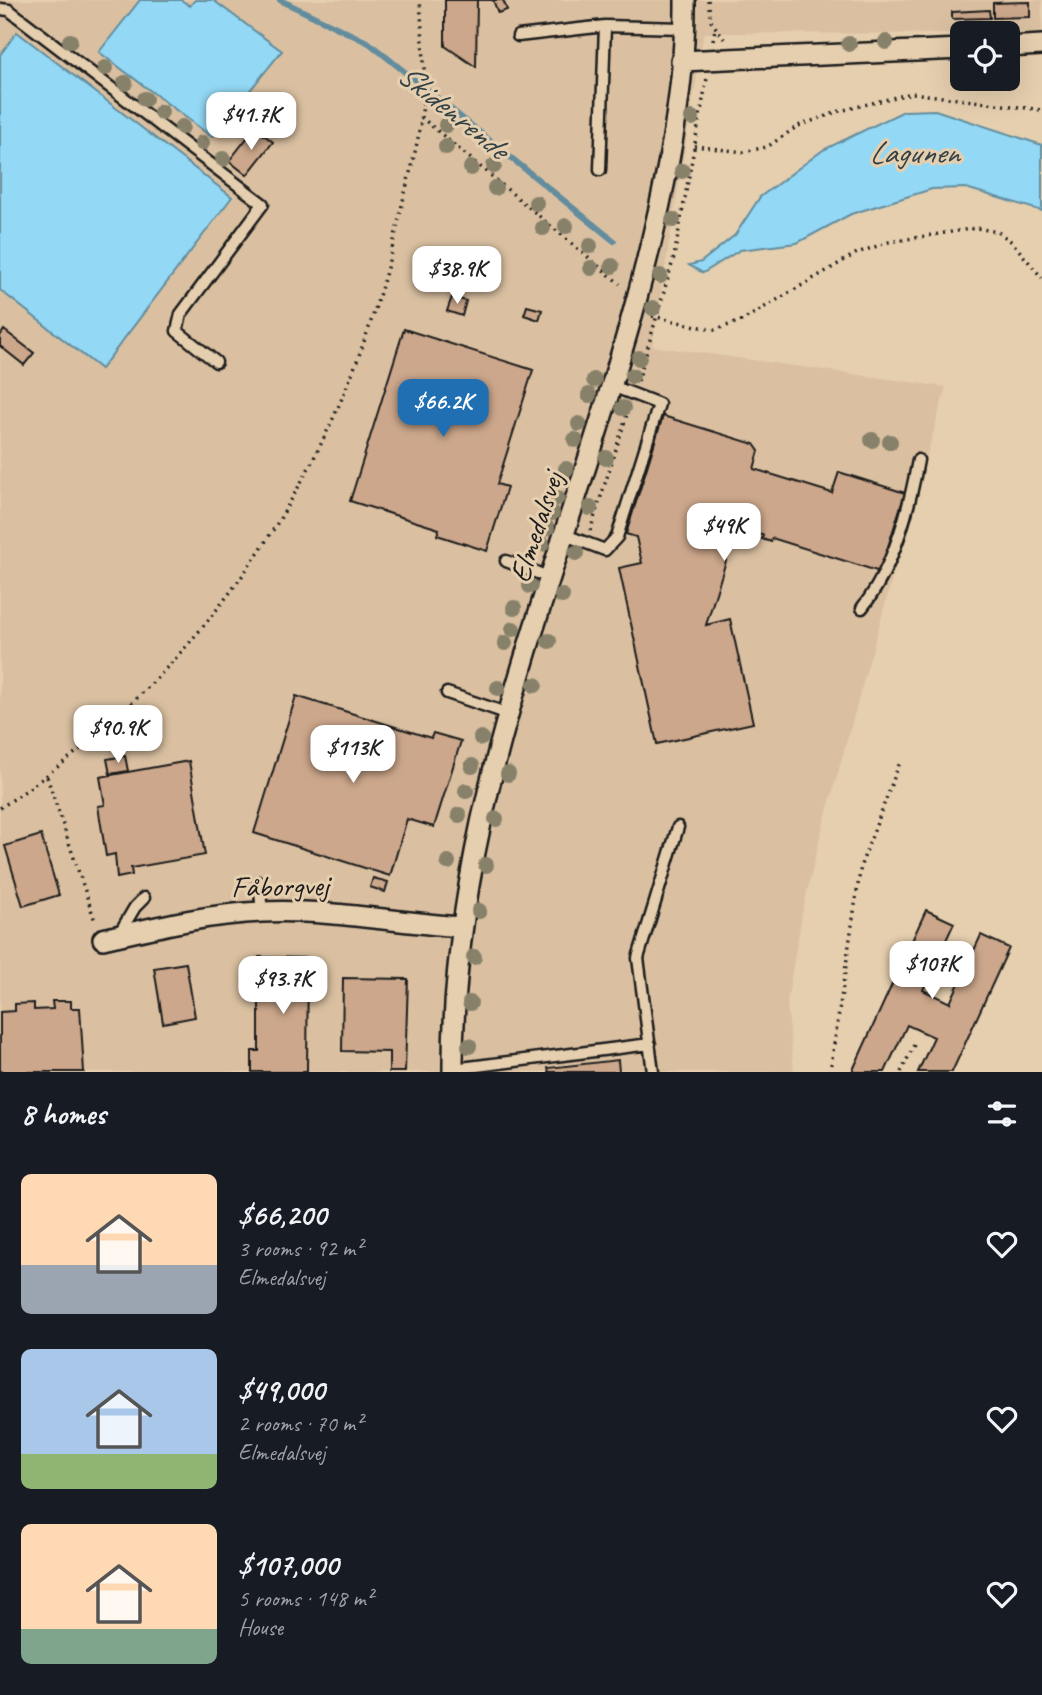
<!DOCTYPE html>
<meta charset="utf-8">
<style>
:root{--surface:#171b24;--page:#242831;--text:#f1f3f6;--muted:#9ea1a6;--accent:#1f6fb2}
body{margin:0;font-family:Caveat,sans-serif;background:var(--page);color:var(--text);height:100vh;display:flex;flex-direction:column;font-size:26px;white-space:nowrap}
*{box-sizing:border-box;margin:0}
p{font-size:23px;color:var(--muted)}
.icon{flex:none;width:38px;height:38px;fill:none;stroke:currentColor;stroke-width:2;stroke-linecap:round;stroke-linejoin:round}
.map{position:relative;height:1072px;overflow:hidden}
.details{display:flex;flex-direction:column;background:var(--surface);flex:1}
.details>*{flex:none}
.fabs{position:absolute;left:950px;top:21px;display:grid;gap:14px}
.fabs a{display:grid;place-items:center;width:70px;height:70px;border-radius:10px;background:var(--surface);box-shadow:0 7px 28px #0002;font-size:35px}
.price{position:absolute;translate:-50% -60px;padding:0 16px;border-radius:14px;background:#fff;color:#222;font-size:23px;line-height:46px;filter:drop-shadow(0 2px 4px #0008)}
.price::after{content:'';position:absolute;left:50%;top:42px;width:21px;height:16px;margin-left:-10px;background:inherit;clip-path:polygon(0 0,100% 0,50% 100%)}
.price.selected{background:var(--accent);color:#fff}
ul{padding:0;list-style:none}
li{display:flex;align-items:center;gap:21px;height:175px;padding:0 21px}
li span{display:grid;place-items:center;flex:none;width:196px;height:140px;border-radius:10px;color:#555}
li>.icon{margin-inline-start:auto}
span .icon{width:84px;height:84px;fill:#fffc;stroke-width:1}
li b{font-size:30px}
h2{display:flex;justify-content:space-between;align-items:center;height:84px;padding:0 21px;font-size:30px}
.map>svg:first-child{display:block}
.built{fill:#dac0a1}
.water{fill:#93d8f4;stroke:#638d9e;stroke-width:2}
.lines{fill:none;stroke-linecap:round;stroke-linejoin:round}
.stream{stroke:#638d9e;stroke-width:6}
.building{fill:#cca78b;stroke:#1c1c1c;stroke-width:2}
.lane-casing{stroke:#1c1c1c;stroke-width:15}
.street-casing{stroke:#1c1c1c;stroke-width:24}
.path{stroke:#1c1c1c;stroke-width:3.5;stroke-dasharray:2 5;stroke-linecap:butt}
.lane{stroke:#e6cfaf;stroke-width:10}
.street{stroke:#e6cfaf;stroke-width:19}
.tree{fill:#87816b}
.labels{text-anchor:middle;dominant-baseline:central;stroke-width:6;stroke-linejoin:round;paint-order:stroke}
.street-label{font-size:30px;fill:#1c1c1c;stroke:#e6cfaf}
.water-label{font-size:32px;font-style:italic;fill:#344247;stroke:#e6cfaf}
</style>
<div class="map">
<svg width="1042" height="1072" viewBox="0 0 1042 1072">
<rect width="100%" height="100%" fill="#e6cfaf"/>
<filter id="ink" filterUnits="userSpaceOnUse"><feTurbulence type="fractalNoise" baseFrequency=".0143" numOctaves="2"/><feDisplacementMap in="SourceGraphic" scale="14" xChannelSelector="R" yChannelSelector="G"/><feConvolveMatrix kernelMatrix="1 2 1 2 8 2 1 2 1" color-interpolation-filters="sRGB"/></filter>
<g filter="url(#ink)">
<path class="built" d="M0,0H1042V34L704,33L652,346L946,387L820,837L802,914L787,1002L794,1072H0Z"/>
<path class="water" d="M140,0H181L190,6L195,0H213L282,51L212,137L99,52Z
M17,32L232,197L101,369L0,290V55Z
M935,110L1042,145V211L966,188L932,189L851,214L797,243L740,250L703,273L689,265L701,262L735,235L760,197L823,150L904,111Z"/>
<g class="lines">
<path class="stream" d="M280,0L369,43L614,241"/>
</g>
<path class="building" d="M445,0H503L507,10L498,13L493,0H477L476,67L445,46Z
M1030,2V17L993,18V3Z
M989,10L990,18L952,19V12Z
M255,128L273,142L247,175L229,161Z
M452,297L466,301L462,316L447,311Z
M527,306L542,310L539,320L524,315Z
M404,329L533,370L497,484L507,487L487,551L437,535L439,529L350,501Z
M4,330L34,353L24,365L0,346V336Z
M663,416L754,444L759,451L754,469L832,493L839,472L905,493L880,572L772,538L771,542L762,539L763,535L749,534L750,530L737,526L706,625L730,619L753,723L657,744L619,568L642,563L636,537L626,534Z
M296,696L431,738L433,733L461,741L434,827L407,819L390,876L254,833Z
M125,756L128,771L110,774L107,759Z
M189,761L205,855L131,868L132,875L117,878L115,854L106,856L98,806L105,805L100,777Z
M41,835L59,895L23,906L5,846Z
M373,878L388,882L385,892L370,887Z
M926,910L954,923L923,990L950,1003L981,935L1009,948L952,1072H918L934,1037L907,1025L885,1072H852Z
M259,957L308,958L307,1072H252V1051H259Z
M186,963L195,1017L163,1023L154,968Z
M343,978L408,979L405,1072H389V1052L342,1051Z
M52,1001H71V1008H80L84,1072H0V1012L15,1011V1004L34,1003V1010L53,1009Z
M618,1060L619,1072H549L548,1068Z"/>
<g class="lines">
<g class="lane-casing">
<path id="lane" d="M0,9L9,10L263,204L181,314L177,331L216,362
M518,36L605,26
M600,170L605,26L683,28
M565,535L605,550L617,537L659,404L612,386
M506,561L551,578
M862,608C894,568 909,510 918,460
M447,693L509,714
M259,882L262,912
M119,934L135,907L144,898
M453,1069L650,1044
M653,1072L638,958L678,827"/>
</g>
<g class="street-casing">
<path id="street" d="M1008,47L1042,45
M681,61L962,49
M103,939C156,927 208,914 262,912C328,909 394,922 460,927
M453,1072C451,807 562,567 632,316C659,218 686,102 685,0"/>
</g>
<path class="path" d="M708,0L711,21L724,39
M973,33L997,32
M713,40L715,29
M421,117L620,284
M694,146L743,152L767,147L798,126L840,111L912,93L1042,110
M652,316L714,330L741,321L857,253L889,242L976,228L998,232L1012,242L1042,278
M638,381L674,257L707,78
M590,531L629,408
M47,777L95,921
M0,808C210,670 348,459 400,214C408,177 421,138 423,100C426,67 422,33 420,0
M830,1072L861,865L900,762
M901,1072L915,1043"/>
<use href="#lane" class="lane"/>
<use href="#street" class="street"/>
</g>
<g class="tree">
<circle cx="70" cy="41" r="8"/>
<circle cx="886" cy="42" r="8"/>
<circle cx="849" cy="44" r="8"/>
<circle cx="105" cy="68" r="8"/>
<circle cx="125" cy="83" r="8"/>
<circle cx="145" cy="99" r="8"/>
<circle cx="161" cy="112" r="8"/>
<circle cx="692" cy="118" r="8"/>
<circle cx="446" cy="125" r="8"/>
<circle cx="182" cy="127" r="8"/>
<circle cx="202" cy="143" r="8"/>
<circle cx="446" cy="147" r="8"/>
<circle cx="223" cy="159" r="8"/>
<circle cx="494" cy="166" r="8"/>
<circle cx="471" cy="168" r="8"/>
<circle cx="682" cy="171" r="8"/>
<circle cx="495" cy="188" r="8"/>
<circle cx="536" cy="203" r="8"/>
<circle cx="673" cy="220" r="8"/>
<circle cx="566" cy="226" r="8"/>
<circle cx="543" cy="228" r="8"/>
<circle cx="590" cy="246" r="8"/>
<circle cx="612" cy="266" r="8"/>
<circle cx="591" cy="268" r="8"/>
<circle cx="660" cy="276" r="8"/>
<circle cx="653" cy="308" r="8"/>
<circle cx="639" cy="358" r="8"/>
<circle cx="632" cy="376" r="8"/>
<circle cx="594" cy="380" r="8"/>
<circle cx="589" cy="395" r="8"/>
<circle cx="623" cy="408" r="8"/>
<circle cx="579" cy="424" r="8"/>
<circle cx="575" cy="440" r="8"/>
<circle cx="872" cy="440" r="8"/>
<circle cx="890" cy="442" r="8"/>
<circle cx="606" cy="458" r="8"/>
<circle cx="566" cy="469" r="8"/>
<circle cx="557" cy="498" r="8"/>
<circle cx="590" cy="508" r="8"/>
<circle cx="552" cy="513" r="8"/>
<circle cx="547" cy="528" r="8"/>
<circle cx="542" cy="544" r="8"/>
<circle cx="576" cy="553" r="8"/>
<circle cx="530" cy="586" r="8"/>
<circle cx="562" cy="596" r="8"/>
<circle cx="514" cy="608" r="8"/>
<circle cx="513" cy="629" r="8"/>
<circle cx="549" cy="641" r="8"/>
<circle cx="505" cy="643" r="8"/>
<circle cx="535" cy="685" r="8"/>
<circle cx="498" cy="688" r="8"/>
<circle cx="481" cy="738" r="8"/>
<circle cx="472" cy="766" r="8"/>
<circle cx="508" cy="774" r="8"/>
<circle cx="466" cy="791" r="8"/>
<circle cx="459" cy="815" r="8"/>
<circle cx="496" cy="819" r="8"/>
<circle cx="448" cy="862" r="8"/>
<circle cx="486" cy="865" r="8"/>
<circle cx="479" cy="911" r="8"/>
<circle cx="474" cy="957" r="8"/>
<circle cx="470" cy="1003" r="8"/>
<circle cx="469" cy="1046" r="8"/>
</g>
</g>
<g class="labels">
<g class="street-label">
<text transform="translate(536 527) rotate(-72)">Elmedalsvej</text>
<text transform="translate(280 886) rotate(-1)">Fåborgvej</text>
</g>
<g class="water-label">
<text transform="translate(453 111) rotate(39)">Skidenrende</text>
<text x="914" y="152">Lagunen</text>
</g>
</g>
</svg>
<div class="fabs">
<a><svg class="icon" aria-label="locate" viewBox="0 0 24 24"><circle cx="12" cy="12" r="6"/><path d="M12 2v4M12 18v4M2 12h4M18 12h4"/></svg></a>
</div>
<b class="price" style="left:251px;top:152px">$41.7K</b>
<b class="price" style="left:457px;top:306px">$38.9K</b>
<b class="price selected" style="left:443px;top:439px">$66.2K</b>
<b class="price" style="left:724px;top:563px">$49K</b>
<b class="price" style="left:118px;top:765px">$90.9K</b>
<b class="price" style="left:353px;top:785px">$113K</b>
<b class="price" style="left:932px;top:1001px">$107K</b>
<b class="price" style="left:283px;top:1016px">$93.7K</b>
</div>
<section class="details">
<h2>8 homes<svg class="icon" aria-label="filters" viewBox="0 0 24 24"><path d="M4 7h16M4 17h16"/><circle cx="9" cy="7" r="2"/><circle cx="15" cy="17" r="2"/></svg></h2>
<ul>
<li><span style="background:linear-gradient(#ffd9b3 65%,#9aa5b1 0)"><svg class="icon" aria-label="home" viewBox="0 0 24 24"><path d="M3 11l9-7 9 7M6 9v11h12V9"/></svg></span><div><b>$66,200</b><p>3 rooms · 92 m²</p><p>Elmedalsvej</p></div><svg class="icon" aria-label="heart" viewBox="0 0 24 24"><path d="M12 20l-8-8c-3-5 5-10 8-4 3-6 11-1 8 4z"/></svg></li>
<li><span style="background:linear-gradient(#a9c7e8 75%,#8fb573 0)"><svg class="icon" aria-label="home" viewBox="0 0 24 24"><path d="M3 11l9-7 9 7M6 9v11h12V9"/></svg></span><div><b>$49,000</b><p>2 rooms · 70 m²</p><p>Elmedalsvej</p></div><svg class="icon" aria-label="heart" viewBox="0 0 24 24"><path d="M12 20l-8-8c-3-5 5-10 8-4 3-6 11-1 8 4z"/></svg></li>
<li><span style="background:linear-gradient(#ffd9b3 75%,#7fa58c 0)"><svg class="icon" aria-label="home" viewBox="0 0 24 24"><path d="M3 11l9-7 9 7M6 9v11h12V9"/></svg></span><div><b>$107,000</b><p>5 rooms · 148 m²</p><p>House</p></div><svg class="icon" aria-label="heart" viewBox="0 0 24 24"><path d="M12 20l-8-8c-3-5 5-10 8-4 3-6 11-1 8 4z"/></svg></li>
</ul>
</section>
